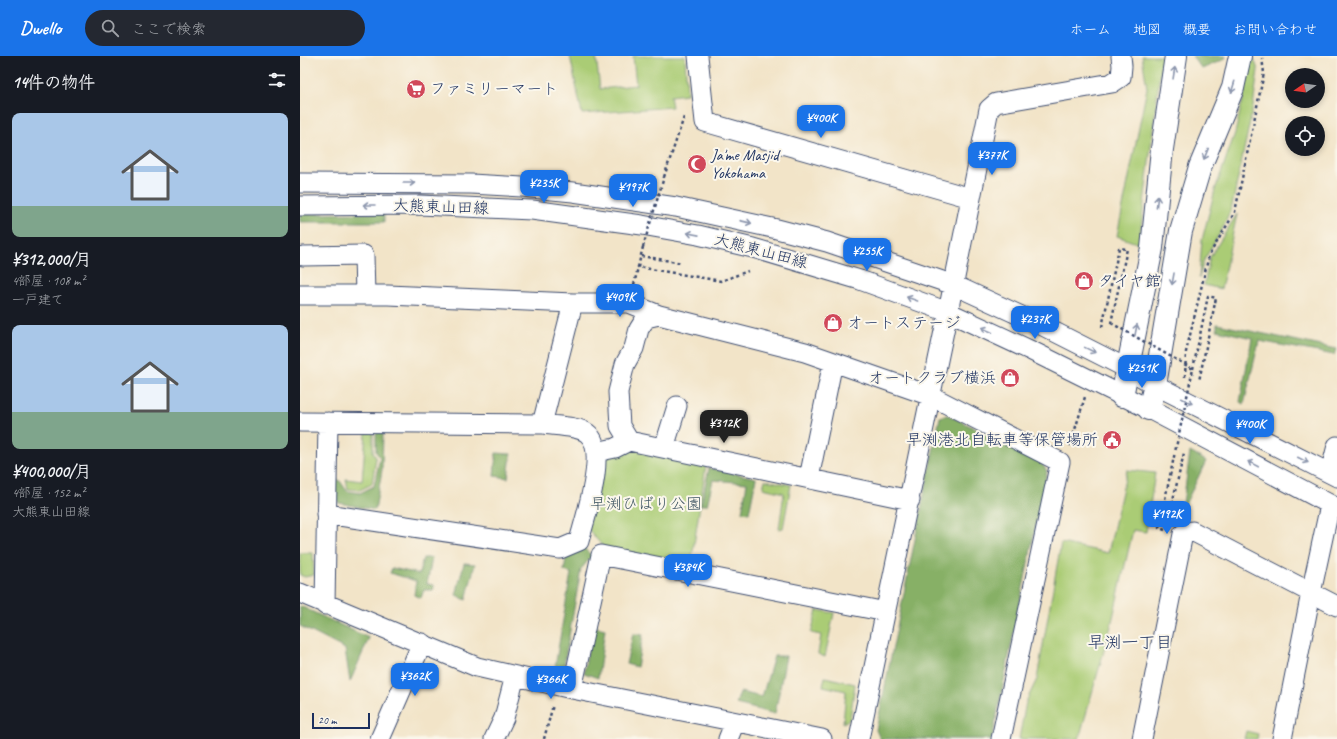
<!DOCTYPE html>
<html lang="ja">
<meta charset="utf-8">
<style>
:root{--surface:#171b24;--page:#242831;--text:#f1f3f6;--muted:#9ea1a6;--accent:#1a73e8}
body{margin:0;font-family:Caveat,"Klee One",sans-serif;background:var(--page);color:var(--text);height:100vh;display:flex;flex-direction:column;font-size:15px;white-space:nowrap}
*{box-sizing:border-box;margin:0}
p{font-size:13px;color:var(--muted)}
.icon{flex:none;width:22px;height:22px;fill:none;stroke:currentColor;stroke-width:2;stroke-linecap:round;stroke-linejoin:round}
.map{position:relative;flex:1;overflow:hidden}
.sheet{display:flex;flex-direction:column;background:var(--surface);width:300px}
.sheet>*{flex:none}
.needle{width:26px;rotate:257deg}
.fabs{position:absolute;left:985px;top:12px;display:grid;gap:8px}
.fabs a{display:grid;place-items:center;width:40px;height:40px;border-radius:50%;background:var(--surface);box-shadow:0 2px 6px #0003;font-size:20px}
.scale{position:absolute;left:12px;bottom:10px;width:58px;box-sizing:border-box;padding-left:4px;border:2px solid #1b2f5e;border-top:0;font-size:11px;line-height:14px;white-space:nowrap;color:#1b2f5e;-webkit-text-stroke:3px #fbf7ec;paint-order:stroke}
.price{position:absolute;translate:-50% -34px;padding:0 9px;border-radius:8px;background:var(--accent);color:#fff;font-size:13px;line-height:26px;filter:drop-shadow(0 1px 2px #0008)}
.price::after{content:'';position:absolute;left:50%;top:24px;width:12px;height:9px;margin-left:-6px;background:inherit;clip-path:polygon(0 0,100% 0,50% 100%)}
.price.selected{background:#222;color:#fff}
ul{padding:0;list-style:none}
li{display:grid;align-content:center;gap:8px;height:212px;padding:0 12px}
li span{display:grid;place-items:center;height:124px;border-radius:8px;color:#555}
li>.icon{margin-inline-start:auto}
span .icon{width:72px;height:72px;fill:#fffc;stroke-width:1}
li b{font-size:17px}
h2{display:flex;justify-content:space-between;align-items:center;height:48px;padding:0 12px;font-size:17px}
header{display:flex;align-items:center;gap:24px;box-sizing:border-box;height:56px;padding:0 20px;background:var(--accent);color:#fff}
header strong{font-size:19px}
nav{display:flex;gap:22px;margin-inline-start:auto;font-size:14px}
.search{width:280px;height:36px;background:var(--page);display:flex;align-items:center;gap:10px;box-sizing:border-box;padding:0 14px;border-radius:22px;color:var(--muted);font-size:15px}
main{display:flex;flex:1;min-height:0}
.map>svg:first-child{display:block}
.green{fill:#aacc75;stroke:#627e6a}
.forest{fill:#87b066;stroke:#517062}
.lines{fill:none;stroke-linecap:round;stroke-linejoin:round}
.minor-casing{stroke:#3b4a6e;stroke-width:21}
.highway-casing{stroke:#3b4a6e;stroke-width:24}
.path{stroke:#3b4a6e;stroke-width:2.5;stroke-dasharray:3 3;stroke-linecap:butt}
.minor{stroke:#fff;stroke-width:19}
.highway{stroke:#fff;stroke-width:22}
.path-bridge{stroke:#3b4a6e;stroke-width:2.5;stroke-dasharray:3 3;stroke-linecap:butt}
.oneway{stroke:#8d97ae}
.labels{text-anchor:middle;dominant-baseline:central;stroke-width:4;stroke-linejoin:round;paint-order:stroke}
.poi-label{font-size:16px;fill:#1b2f5e;stroke:#fbf7ec;text-anchor:start}
.street-label{font-size:16px;fill:#1b2f5e;stroke:#fbf7ec}
.park-label{font-size:16px;fill:#3f5664;stroke:#fbf7ec}
.neighbourhood-label{font-size:17px;fill:#1b2f5e;stroke:#fbf7ec}
</style>
<header>
<strong>Dwello</strong>
<div class="search"><svg class="icon" aria-label="search" viewBox="0 0 24 24"><circle cx="10" cy="10" r="6"/><path d="M15 15l6 6"/></svg>ここで検索</div>
<nav><a>ホーム</a><a>地図</a><a>概要</a><a>お問い合わせ</a></nav>
</header>
<main>
<section class="sheet">
<h2>14件の物件<svg class="icon" aria-label="filters" viewBox="0 0 24 24"><path d="M4 7h16M4 17h16"/><circle cx="9" cy="7" r="2"/><circle cx="15" cy="17" r="2"/></svg></h2>
<ul>
<li><span style="background:linear-gradient(#a9c7e8 75%,#7fa58c 0)"><svg class="icon" aria-label="home" viewBox="0 0 24 24"><path d="M3 11l9-7 9 7M6 9v11h12V9"/></svg></span><div><b>¥312,000/月</b><p>4部屋 · 108 m²</p><p>一戸建て</p></div></li>
<li><span style="background:linear-gradient(#a9c7e8 70%,#7fa58c 0)"><svg class="icon" aria-label="home" viewBox="0 0 24 24"><path d="M3 11l9-7 9 7M6 9v11h12V9"/></svg></span><div><b>¥400,000/月</b><p>4部屋 · 152 m²</p><p>大熊東山田線</p></div></li>
</ul>
</section>
<div class="map">
<svg width="1037" height="683" viewBox="0 0 1037 683">
<rect width="100%" height="100%" fill="#fbf7ec"/>
<filter id="ink" filterUnits="userSpaceOnUse"><feTurbulence type="fractalNoise" baseFrequency=".025" numOctaves="2"/><feDisplacementMap in="SourceGraphic" scale="8" xChannelSelector="R" yChannelSelector="G"/><feConvolveMatrix kernelMatrix="1 2 1 2 8 2 1 2 1" color-interpolation-filters="sRGB"/></filter>
<filter id="wash" filterUnits="userSpaceOnUse"><feTurbulence type="fractalNoise" baseFrequency=".012" numOctaves="4" result="noise"/><feDisplacementMap in="SourceGraphic" scale="16" xChannelSelector="R" yChannelSelector="G"/><feGaussianBlur stdDeviation="0.9" result="paint"/><feColorMatrix in="noise" values="0 0 0 0 0 0 0 0 0 0 0 0 0 0 0 0 0 1.4 0 .05"/><feComposite in="paint" operator="in"/></filter>
<g filter="url(#wash)">
<rect width="100%" height="100%" fill="#f2e4c8"/>
<path class="green" d="M270,0H296L300,33L336,29L333,0H385L387,38L370,40L372,51L282,58Z
M842,0H862L839,188L817,180L847,32Z
M953,0L958,14L953,51L932,150L924,170L904,204L899,222L902,184L915,134L935,77Z
M937,158L921,233L904,229L910,201Z
M73,376V396L76,402L72,428L60,434L48,433L46,423L62,425L66,377Z
M330,391L406,410L391,508L305,493L288,473L301,403Z
M827,414L855,417L846,476L833,474L811,570L779,683H719L726,646L737,623L761,487L808,497Z
M465,424L491,429L483,472L479,473L484,437L463,432Z
M0,497H13L14,519L5,521L0,519Z
M517,554L534,557L525,601L518,598L521,579L511,577Z
M525,621L555,628L550,663L543,667L546,635L523,630Z
M946,675L958,678L957,683H944Z"/>
<path class="forest" d="M892,0H926L925,3L902,13Z
M84,157V166H0V158Z
M917,268L1036,293L1034,299L959,285L944,348L940,346L952,282L917,274Z
M648,359L739,404L747,415L692,683H580L576,674L640,361Z
M83,376L82,414L75,454L39,447L35,441V423L40,425L47,435L60,437L74,430L80,401L76,396V377Z
M890,396L906,405L882,455Z
M196,397L211,398L208,422L194,420Z
M409,412L456,422L449,457L442,456L447,427L413,424L407,449H401Z
M283,491L292,500L281,513L263,614L255,611L271,517L264,515L266,502Z
M123,502H132L127,528L134,529L133,534H124L121,542L114,539L116,525L90,517L92,512L119,518Z
M164,507L175,508L166,544L156,539Z
M0,550L69,582L50,626L45,593L0,570Z
M292,570L305,573L298,622L284,617Z
M333,578L343,579L337,611L326,608Z
M474,600H486L475,658L436,648L440,636L462,641Z"/>
</g>
<g filter="url(#ink)">
<g class="lines">
<g class="minor-casing">
<path id="minor" d="M398,0L405,66L671,142
M0,127L171,128L222,131L273,136L376,151L477,173L527,186L654,229L741,269L828,313L855,329L1037,421
M0,150L119,149L232,154L342,169L398,179L453,192L560,224L648,256L732,295L849,353L1037,452
M3,200L64,199L65,239
M0,239H88L273,247H329L359,259L505,296L631,340L760,406L701,683
M359,259L346,262L339,273L334,292L325,308L318,336L320,370L329,385L610,444
M0,366L242,368C254,370 278,370 287,377C309,393 285,462 279,485L260,493L26,458
M242,368L273,247
M364,392L377,350
M296,396L315,392L329,385
M1030,417L1037,390
M509,422L533,306
M0,537L177,611L272,633L522,683
M25,549L28,366
M272,633L301,499L586,556
M80,683L122,587
M194,683L204,662L215,620
M428,683L435,666
M559,683L648,256L689,53L696,47L812,27L821,21L822,10L821,0
M842,683L883,478L892,475L1037,550
M982,683L1011,537L1030,449"/>
</g>
<g class="highway-casing">
<path id="highway" d="M822,340L852,192L862,93L876,0
M849,353L855,329L881,175L900,111L933,32L940,0"/>
</g>
<path class="path" d="M364,121L384,61
M343,191L338,211L421,225L448,215
M341,200L382,207
M334,229L338,211
M802,271L819,192L827,193L811,267
M893,313L908,240L916,242L899,325
M885,321L886,296L909,199L935,156L964,17L962,2
M770,390L785,341
M868,465L884,397
M865,474L859,472L875,396
M244,683L253,649"/>
<use href="#minor" class="minor"/>
<use href="#highway" class="highway"/>
<path class="path-bridge" d="M343,191L364,121
M811,267L893,313L875,396"/>
</g>
<defs><path id="oneway-shaft" d="M-6 0H5M1.5-3L5.5 0L1.5 3" fill="none" stroke-width="1.6" stroke-linecap="round" stroke-linejoin="round"/></defs>
<g class="oneway">
<use href="#oneway-shaft" transform="translate(874 17) rotate(-81)"/>
<use href="#oneway-shaft" transform="translate(933 31) rotate(107)"/>
<use href="#oneway-shaft" transform="translate(906 98) rotate(112)"/>
<use href="#oneway-shaft" transform="translate(109 127)"/>
<use href="#oneway-shaft" transform="translate(857 146) rotate(-84)"/>
<use href="#oneway-shaft" transform="translate(69 149) rotate(180)"/>
<use href="#oneway-shaft" transform="translate(446 166) rotate(13)"/>
<use href="#oneway-shaft" transform="translate(393 178) rotate(-169)"/>
<use href="#oneway-shaft" transform="translate(873 223) rotate(100)"/>
<use href="#oneway-shaft" transform="translate(612 243) rotate(-160)"/>
<use href="#oneway-shaft" transform="translate(687 274) rotate(-155)"/>
<use href="#oneway-shaft" transform="translate(836 274) rotate(-79)"/>
<use href="#oneway-shaft" transform="translate(790 294) rotate(26)"/>
<use href="#oneway-shaft" transform="translate(887 345) rotate(27)"/>
<use href="#oneway-shaft" transform="translate(1003 404) rotate(27)"/>
<use href="#oneway-shaft" transform="translate(953 408) rotate(-152)"/>
</g>
</g>
<defs>
<g id="supermarket-disc" transform="scale(1)"><circle r="9.5" fill="#d1495b" stroke="#fbf7ec"/><path d="M-6-5.5h2.5l.6 2H6L4.5 2H-2.5L-4.4-4H-6ZM-1.5 3.2a1.3 1.3 0 1 0 .1 0ZM3 3.2a1.3 1.3 0 1 0 .1 0Z" fill="#fff"/></g>
<g id="mosque-disc" transform="scale(1)"><circle r="9.5" fill="#d1495b" stroke="#fbf7ec"/><path d="M3.5-4.9A6 6 0 1 0 3.5 4.9A5 5 0 1 1 3.5-4.9Z" fill="#fff"/></g>
<g id="shop-disc" transform="scale(1)"><circle r="9.5" fill="#d1495b" stroke="#fbf7ec"/><path d="M-5-2.5h2.3a2.7 3.5 0 0 1 5.4 0H5L5.5 6h-11ZM-1.5-2.5h3a1.5 2.3 0 0 0-3 0Z" fill="#fff"/></g>
<g id="civic-disc" transform="scale(1)"><circle r="9.5" fill="#d1495b" stroke="#fbf7ec"/><path d="M-.6-6.5H3V-4.5H.6V-3L4-1V1h2V6H-6V1h2V-1L-.6-3ZM-1.2 2.5V6h2.4V2.5Z" fill="#fff"/></g>
</defs>
<g fill-rule="evenodd">
<use href="#supermarket-disc" x="116" y="33"/>
<use href="#mosque-disc" x="397" y="108"/>
<use href="#shop-disc" x="784" y="225"/>
<use href="#shop-disc" x="533" y="267"/>
<use href="#shop-disc" x="710" y="322"/>
<use href="#civic-disc" x="812" y="384"/>
</g>
<g class="labels">
<g class="poi-label">
<text x="130" y="33">ファミリーマート</text>
<text x="411" y="99">Ja'me Masjid<tspan x="411" dy="18">Yokohama</tspan></text>
<text x="798" y="225">タイヤ館</text>
<text x="547" y="267">オートステージ</text>
<text x="696" y="322" text-anchor="end">オートクラブ横浜</text>
<text x="798" y="384" text-anchor="end">早渕港北自転車等保管場所</text>
</g>
<g class="street-label">
<text transform="translate(141 151) rotate(2)">大熊東山田線</text>
<text transform="translate(461 195) rotate(15)">大熊東山田線</text>
</g>
<g class="park-label">
<text x="346" y="448">早渕ひばり公園</text>
</g>
<g class="neighbourhood-label">
<text x="830" y="586">早渕一丁目</text>
</g>
</g>
</svg>
<div class="fabs">
<a><svg class="needle" viewBox="-14 -14 28 28"><path d="M0-13l5 13h-10z" fill="#e53935"/><path d="M0 13l5-13h-10z" fill="#9ea1a6"/></svg></a>
<a><svg class="icon" aria-label="locate" viewBox="0 0 24 24"><circle cx="12" cy="12" r="6"/><path d="M12 2v4M12 18v4M2 12h4M18 12h4"/></svg></a>
</div>
<div class="scale">20 m</div>
<b class="price" style="left:521px;top:83px">¥400K</b>
<b class="price" style="left:692px;top:120px">¥377K</b>
<b class="price" style="left:244px;top:148px">¥235K</b>
<b class="price" style="left:333px;top:152px">¥197K</b>
<b class="price" style="left:567px;top:216px">¥255K</b>
<b class="price" style="left:320px;top:262px">¥409K</b>
<b class="price" style="left:735px;top:284px">¥237K</b>
<b class="price" style="left:842px;top:333px">¥251K</b>
<b class="price selected" style="left:424px;top:388px">¥312K</b>
<b class="price" style="left:950px;top:389px">¥400K</b>
<b class="price" style="left:867px;top:479px">¥192K</b>
<b class="price" style="left:388px;top:532px">¥384K</b>
<b class="price" style="left:115px;top:641px">¥362K</b>
<b class="price" style="left:251px;top:644px">¥366K</b>
</div>
</main>
